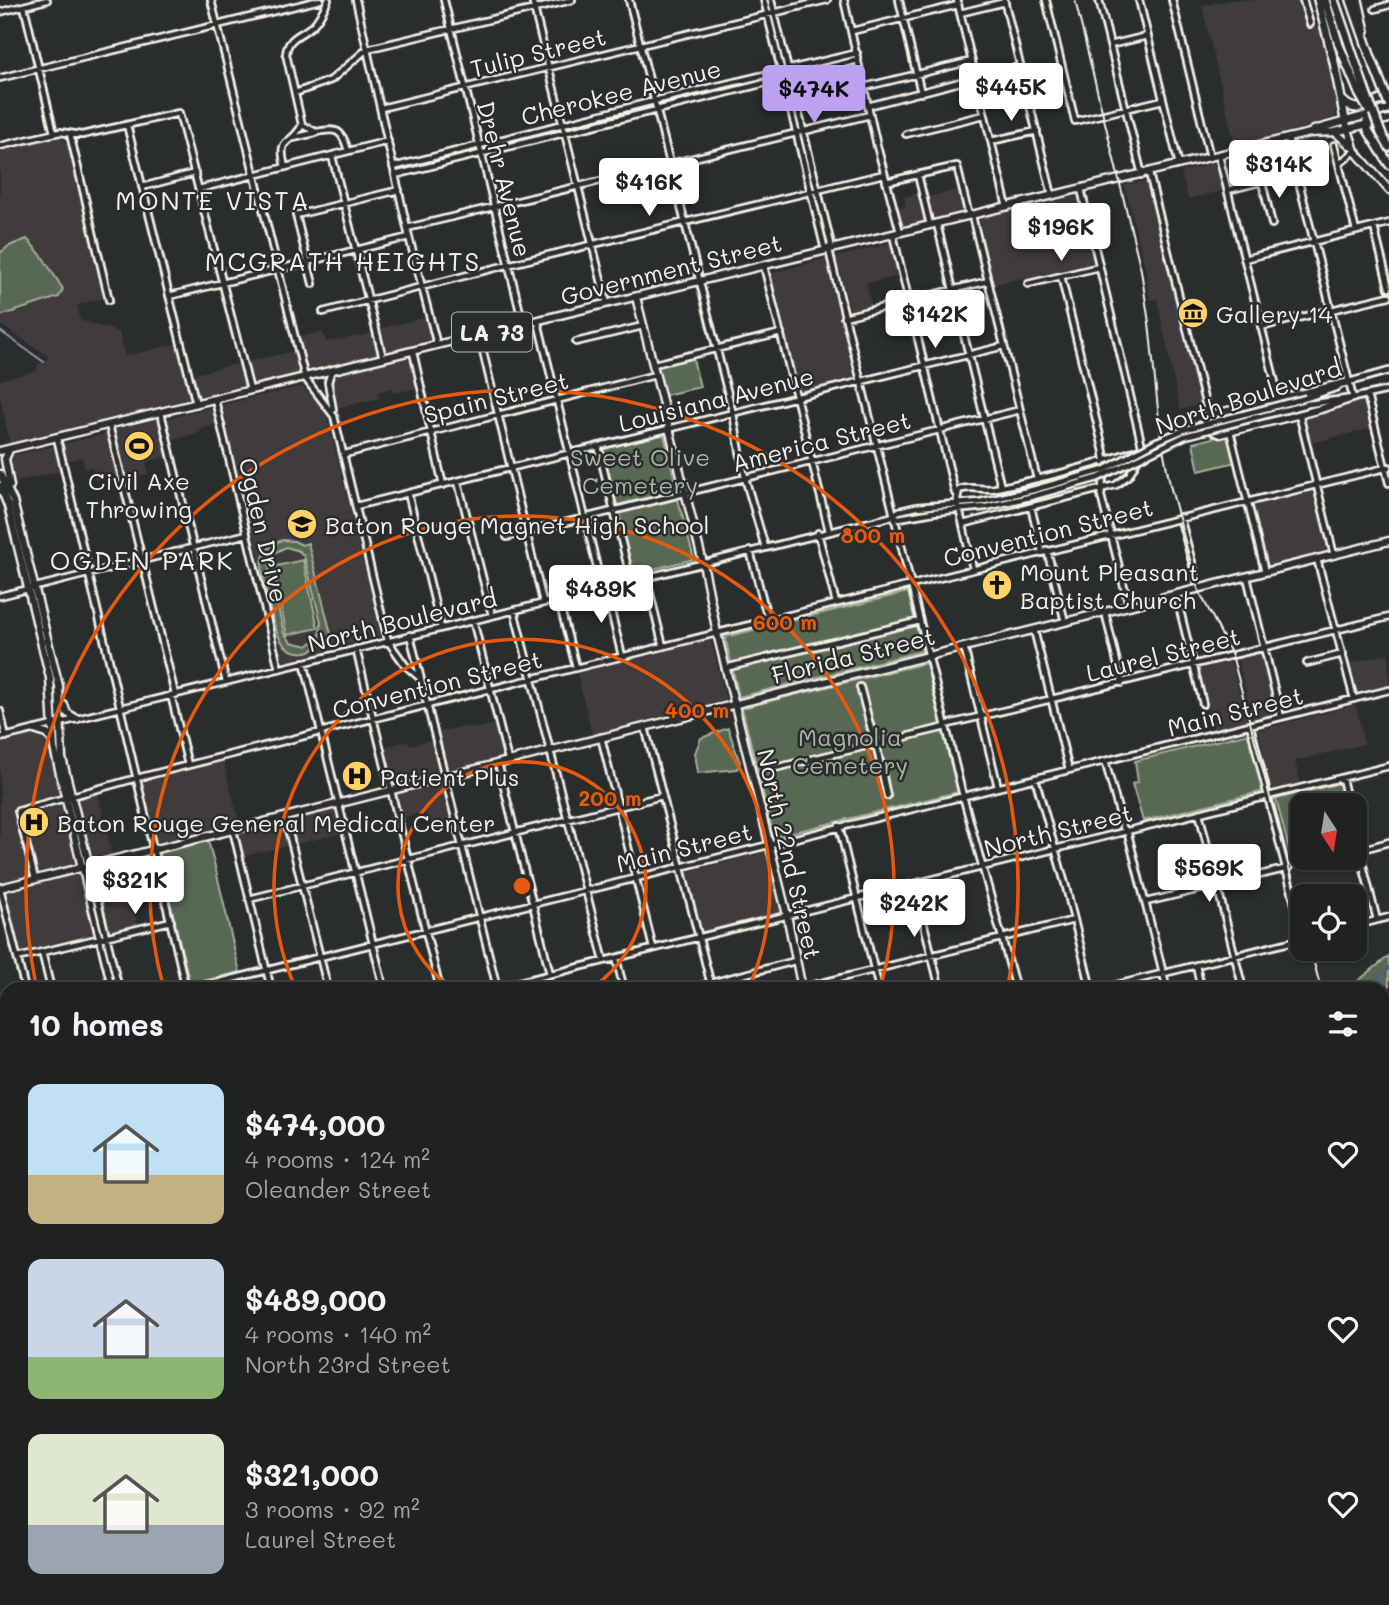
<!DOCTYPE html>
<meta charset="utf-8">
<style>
:root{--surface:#202222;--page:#282a2a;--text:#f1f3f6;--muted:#a2a4a5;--line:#3d3f40;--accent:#bca0f2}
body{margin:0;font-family:Mali,sans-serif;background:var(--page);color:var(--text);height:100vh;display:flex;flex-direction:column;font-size:26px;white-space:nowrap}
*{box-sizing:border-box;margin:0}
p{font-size:23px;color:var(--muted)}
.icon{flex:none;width:38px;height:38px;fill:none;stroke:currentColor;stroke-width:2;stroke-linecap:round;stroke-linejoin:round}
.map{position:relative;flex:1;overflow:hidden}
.drawer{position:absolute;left:0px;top:982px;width:1390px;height:625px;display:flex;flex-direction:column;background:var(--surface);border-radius:21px 21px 0 0;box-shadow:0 2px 5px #0004,0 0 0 2px var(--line)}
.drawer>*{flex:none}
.needle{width:46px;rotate:168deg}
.tools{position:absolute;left:1290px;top:793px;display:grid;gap:14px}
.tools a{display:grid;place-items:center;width:77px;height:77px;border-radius:14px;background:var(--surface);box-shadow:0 2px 5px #0004,0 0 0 2px var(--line);font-size:35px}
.price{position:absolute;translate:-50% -60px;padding:0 16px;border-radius:7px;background:#fff;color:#222;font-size:23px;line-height:46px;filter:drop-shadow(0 2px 4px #0008)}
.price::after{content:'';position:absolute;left:50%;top:42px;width:21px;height:16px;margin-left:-10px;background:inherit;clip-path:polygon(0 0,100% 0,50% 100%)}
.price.selected{background:var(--accent);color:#111}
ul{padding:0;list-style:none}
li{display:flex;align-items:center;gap:21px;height:175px;padding:0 28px}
li span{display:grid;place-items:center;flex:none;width:196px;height:140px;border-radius:14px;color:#555}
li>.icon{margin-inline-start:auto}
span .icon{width:84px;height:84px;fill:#fffc;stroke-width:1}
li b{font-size:30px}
h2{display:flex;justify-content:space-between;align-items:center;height:84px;padding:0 28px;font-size:30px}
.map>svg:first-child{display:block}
.built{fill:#3f3b3c}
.green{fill:#586952;stroke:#a6ad9d;stroke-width:2;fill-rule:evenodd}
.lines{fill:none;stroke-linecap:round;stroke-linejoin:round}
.stream{stroke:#909ca0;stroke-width:2}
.canal{stroke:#4d6370;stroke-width:4.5}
.minor-casing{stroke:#f4f1e8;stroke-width:10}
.major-casing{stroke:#f4f1e8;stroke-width:11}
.highway-casing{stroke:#f4f1e8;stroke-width:12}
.minor{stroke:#2a2d2e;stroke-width:4.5}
.major{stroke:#2a2d2e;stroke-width:6}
.highway{stroke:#2a2d2e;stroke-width:7}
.rail{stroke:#f4f1e8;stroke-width:2}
.minor-bridge-casing{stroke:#f4f1e8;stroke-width:10;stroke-linecap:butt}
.highway-bridge-casing{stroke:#f4f1e8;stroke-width:12;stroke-linecap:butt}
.minor-bridge{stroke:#2a2d2e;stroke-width:4.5}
.highway-bridge{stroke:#2a2d2e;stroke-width:7}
.ring{fill:none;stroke:#e8590c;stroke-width:3.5}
.labels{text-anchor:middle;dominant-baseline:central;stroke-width:5;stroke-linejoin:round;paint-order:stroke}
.shield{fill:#2a2d2e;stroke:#b7b6b0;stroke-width:2}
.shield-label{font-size:23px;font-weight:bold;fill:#f4f1e8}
.street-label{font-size:24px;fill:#f4f1e8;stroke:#2a2d2e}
.poi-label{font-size:24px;fill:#f4f1e8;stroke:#2a2d2e;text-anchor:start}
.park-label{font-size:24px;fill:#aeb4a4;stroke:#2a2d2e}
.neighbourhood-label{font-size:26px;letter-spacing:2px;fill:#f4f1e8;stroke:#2a2d2e}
.centre{fill:#e8590c;stroke:#2a2d2e;stroke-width:3.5}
.ring-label{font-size:21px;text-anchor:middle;font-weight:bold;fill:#e8590c;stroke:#2a2d2e;stroke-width:5;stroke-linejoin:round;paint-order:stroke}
</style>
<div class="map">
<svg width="1389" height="1605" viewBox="0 0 1389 1605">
<rect width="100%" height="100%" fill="#2a2d2e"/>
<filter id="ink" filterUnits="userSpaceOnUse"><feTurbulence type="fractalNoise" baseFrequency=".0143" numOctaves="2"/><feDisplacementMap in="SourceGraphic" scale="14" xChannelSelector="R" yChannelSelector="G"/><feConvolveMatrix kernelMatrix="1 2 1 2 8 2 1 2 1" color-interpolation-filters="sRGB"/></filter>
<g filter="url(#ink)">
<path class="built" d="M1228,0H1298L1308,27L1316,25L1320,31L1332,77L1337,108L1335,117L1307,127L1235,146L1202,6Z
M56,136L68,142L105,291L101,299L77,305L80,320L119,332L125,356L179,343L191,398L10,444L0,396V380L37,371L38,365L49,357L0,324V150Z
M1317,139L1328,140L1335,164L1188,199L1181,172L1288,143Z
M1148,181L1203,404L1180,410L1157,299L1150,300L1144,262L1124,185Z
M960,189L965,213L900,227L895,209L906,206L904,197L923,192L925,198Z
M1077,196L1091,234L1099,267L1028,284L1026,277L989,286L980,218Z
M895,242L903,275L866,283L872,308L851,313L836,257Z
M826,259L854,377L800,391L771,273Z
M427,317L433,340L384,352L378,329Z
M323,332L326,342L375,333L381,356L312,372L306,368L298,337Z
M295,351L299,374L251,388L245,362Z
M407,357L412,359L419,388L394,393L392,388L378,392L380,398L337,408L330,379L334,375Z
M240,363L245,388L197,400L191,375Z
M302,386L326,411L381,636L284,662L222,405Z
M1367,395L1375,427L1307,444L1299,414Z
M213,407L218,424L200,429L201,432L169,441L165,419Z
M159,419L169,456L146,462L148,474L120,481L119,474L95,480L92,467L85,469L82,457L67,461L63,444L109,433L118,473L113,430Z
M54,446L60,471L15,482L9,456Z
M1316,484L1334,555L1265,572L1248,501Z
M711,640L726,700L592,734L577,673Z
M1262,652L1279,714L1253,720L1237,658Z
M1389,653V687L1355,695L1348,664Z
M1231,661L1247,721L1214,729L1198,670Z
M1356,705L1364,744L1295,761L1301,784L1272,790L1258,730Z
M496,724L504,757L448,772L438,732L462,727L478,728Z
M37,734L44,735L49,744L77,858L73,864L0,882V743Z
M433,740L441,771L439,773L393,785L383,747L408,741L410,745Z
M223,760L239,822L157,843L142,781Z
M443,782L452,821L429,827L425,812L401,818L396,797L399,792Z
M97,789L112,855L96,859L90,856L76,795Z
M336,809L343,833L240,857L236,834Z
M766,852L780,912L700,933L686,872Z
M152,856L161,891L131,899L138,927L19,955L4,893Z
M1383,1254L1389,1264V1401L1383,1403Z"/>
<path class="green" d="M27,239L42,256L63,289L59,297L0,316V253L9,246Z
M692,355L700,387L661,396L654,364Z
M664,434L677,490L617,505L603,449Z
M1224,435L1230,439L1233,459L1236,462L1199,471L1193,443Z
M678,499L694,559L633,574L618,514Z
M283,540L294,541L302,545L308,543L332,638C319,641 314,655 298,652C290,651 284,646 280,639C274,629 261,575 262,564C263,552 271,543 283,540ZM286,547L299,551L304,556L321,622L320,635L308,646L291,642L284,633L269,570L272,554Z
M303,560L318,628L287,635L272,567Z
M908,592L922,651L739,697L725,637Z
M926,663L958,792L774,837L742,708Z
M728,728L740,763L737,769L698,773L695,753L701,738Z
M1249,733L1264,791L1143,821L1132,784L1138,782L1135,761Z
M1340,783L1346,805H1302V858H1321L1293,865L1276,799Z
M208,841C221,884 228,928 240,972L190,984L158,853Z
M1389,956V1082L1383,1084L1382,989H1348Z"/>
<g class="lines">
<path class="stream" d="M0,331L44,362"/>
<path class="canal" d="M1366,989L1389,968
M1212,1600L1214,1605"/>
<g class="minor-casing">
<path id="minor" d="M211,0L305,378L334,416L388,641L405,665L420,678
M328,0C324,9 320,18 313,25C301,36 288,36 286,54L302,125L316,132C337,128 342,129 348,151
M356,0L409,237L437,345
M444,0L523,324
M532,0L607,304
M629,0L733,414L745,478L765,547
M764,0L824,246L828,249
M771,0L831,244L829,250L835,276L963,796L1016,989
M844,0L877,146L900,232
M899,0L921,93
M957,0L1007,207
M1004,0L1052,195
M1046,0L1075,121L1163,100
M1099,0L1142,175
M1139,0L1179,165
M1172,0L1210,157
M1303,0L1310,24
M24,6L54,133
M1375,9L1389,5
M0,12L47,0
M960,13L1005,2
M852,31L958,5
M1110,45L1147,36
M0,78L320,0
M864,87L972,61
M295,93L331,80L367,49L572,0
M868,106L1021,66
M381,108L827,0
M127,125L196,404
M70,134L109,300
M906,134L984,115
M293,138L315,133
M1288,138L1353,398
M991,141L1037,131
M1334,145L1356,231
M0,146L60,132L82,135L179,113L250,390
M332,156L383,358
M1219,156L1279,398
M1339,164L1355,151
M285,167C277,135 290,148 302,125
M393,167L654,101L857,53
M1149,173L1207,411
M395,175L858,60
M918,175L930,225
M886,182L957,166L969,216
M1262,182L1272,224
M142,187L195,173
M199,189L388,141
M1228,190L1296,173
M972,216L1037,479
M937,224L1001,487
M1374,227L1389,288
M407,228L870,115
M893,235L955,493
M1244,259L1389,223
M764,266L829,531
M1061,276L1104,452L1105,461L1101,496L1129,606
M313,284L296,215L399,190
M1028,284L1099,267
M169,296L409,237
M323,312L507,265L884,174
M844,317L988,281
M538,322L602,588
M1261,327L1389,296
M479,335L543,602
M576,342L643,326
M413,352L443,485
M654,364L781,333
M331,372L328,382L333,410
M1349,382L1389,371
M1367,395L1389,483
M1306,398L1338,387
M215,400L279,669
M1308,404L1353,398L1389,390
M161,413L226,682
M1299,414L1334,555
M109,425L175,694
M1230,431L1265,572
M57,438L186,989
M598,446L631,580
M345,454L655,375
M458,482L492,615
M408,493L441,628
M356,506L1004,346
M1031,507L1042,552
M894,516L899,518L934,512L986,507L1034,496
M1180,517L1199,588
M963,524L1116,485L1129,475L1143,450L1081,189
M818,533L836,603
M507,537L1020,410
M1047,550L1065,622
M750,551L768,620
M1317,559L1354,699
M973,569L957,499L959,490C971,485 984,491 996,488C1045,478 1093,466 1139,449
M646,577L663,646
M1247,577L1281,717
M605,587L622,656
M1176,594L1203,704
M0,596L247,534
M558,598L576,667
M514,610L604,961
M1105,612L1122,683
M473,620L508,760
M1034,630L1069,770
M410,635L497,988
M964,647L998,787
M356,649L440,989
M304,662L384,989
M1307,663L1343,654
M725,668L920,621
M860,687L874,740
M171,695L188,765
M0,711L6,737
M945,725L1389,617
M1250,725L1302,932
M645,727L712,989
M601,737L653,948
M0,738L890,517L899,511L916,507L980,502L1033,490
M880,743L877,748L871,745L874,740L880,743L946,727
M877,748L887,796
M1105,761L1123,827L1128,834L1167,989
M498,763L550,974
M771,769L871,745
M1035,778L1066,887L1091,989
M1342,778L1348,805
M25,809L137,778L531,679L1389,467
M22,810L18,811L35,879
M1199,813L1243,989
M285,817L328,989
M839,826L879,989
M233,830L271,989
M1354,830L1377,920
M1360,850L1389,842
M89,866L119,989
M82,868L112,989
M914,884L940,989
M0,888L25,989
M249,899L662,796
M1146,902L1289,868
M1354,926L1389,917
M42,952L51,989
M17,958L171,921
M616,958L624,989
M1196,965L1201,989
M192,989L1389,690
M491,989L1389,766
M688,989L795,961
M797,989L1074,920
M1100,989L1302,939
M0,1062L7,1060
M0,1110L7,1108
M0,1197L7,1195
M0,1268L7,1296
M0,1431L7,1430
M1382,1432L1389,1430
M0,1463L7,1493
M0,1528L7,1526
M0,1575L7,1574
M51,1600L52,1605
M83,1600L84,1605
M131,1600L132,1605
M177,1600L179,1605
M228,1600L230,1605
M326,1600L327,1605
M375,1600L376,1605
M423,1600L425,1605
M480,1600L481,1605
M536,1600L538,1605
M593,1600L594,1605
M649,1600L650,1605
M706,1600L707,1605
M767,1600L768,1605
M821,1600L823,1605
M876,1600L877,1605
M1038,1600L1039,1605
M1206,1600L1208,1605
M1254,1600L1256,1605
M1311,1600L1313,1605
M1318,1600L1320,1605
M1376,1600L1378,1605
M982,1604L1002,1600
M278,1605L300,1600
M727,1605L750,1600
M1162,1605L1182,1600"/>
</g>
<g class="major-casing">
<path id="major" d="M1345,120L1355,151L1389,190
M1335,132L1352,147
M1310,133L1314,130L1389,109
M636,297L703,563L717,633L787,915L802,989
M1349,382L1215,414L1207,411L1213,431L1220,434L1321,409L1353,398
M9,450L5,459L10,486
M0,451L1288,138L1310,133L1335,132L1389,119
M0,474L13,501L59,686L62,758L89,866
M0,486L8,506L50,678L54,748L82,868
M60,704L64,705L67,713L77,719
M34,730L47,734L53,741
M0,888L1389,541
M923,1605L924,1600"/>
</g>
<g class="highway-casing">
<path id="highway" d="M1318,0L1334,62L1345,120
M1325,0L1339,45L1359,93
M1334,0L1365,90
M1351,0L1370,55
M1358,0L1365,31
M1343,101C1357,116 1373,103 1389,96
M1382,111L1371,116L1367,121L1368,130L1389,164
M1381,133L1389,147
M1382,1091L1389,1089
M1382,1101L1389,1099
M939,1600L941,1605
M951,1600L953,1605
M967,1600L969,1605"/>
</g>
<use href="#minor" class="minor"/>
<use href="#major" class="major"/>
<use href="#highway" class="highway"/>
<path class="rail" d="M1075,0L1141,270L1149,323L1161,438L1170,485L1198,589L1232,655L1302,917
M1310,948L1321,989
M1382,1228L1389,1252"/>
<g class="minor-bridge-casing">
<path id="minor-bridge" d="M1033,490L1104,470L1157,441L1186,429L1306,398
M1034,496L1098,478L1185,436L1308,404"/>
</g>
<g class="highway-bridge-casing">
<path id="highway-bridge" d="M1370,55L1389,104
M1365,90L1381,133
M1359,93L1369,111"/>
</g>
<use href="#minor-bridge" class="minor-bridge"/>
<use href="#highway-bridge" class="highway-bridge"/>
</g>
</g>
<g class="ring">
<path d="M452 988A124 124 0 1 1 592 988"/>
<path d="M295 987A248 248 0 1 1 749 987"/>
<path d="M164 989A372 372 0 1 1 880 989"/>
<path d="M36 985A496 496 0 1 1 1008 985"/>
</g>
<defs>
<g id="museum-disc" transform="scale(1.575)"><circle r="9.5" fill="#ffd166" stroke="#2a2d2e"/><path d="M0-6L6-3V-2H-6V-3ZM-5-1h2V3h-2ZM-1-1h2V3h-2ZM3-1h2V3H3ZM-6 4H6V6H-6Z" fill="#111"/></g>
<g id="stadium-disc" transform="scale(1.575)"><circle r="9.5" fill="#ffd166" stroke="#2a2d2e"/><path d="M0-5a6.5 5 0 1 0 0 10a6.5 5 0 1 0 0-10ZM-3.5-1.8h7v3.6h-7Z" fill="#111"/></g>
<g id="school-disc" transform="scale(1.575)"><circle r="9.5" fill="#ffd166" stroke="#2a2d2e"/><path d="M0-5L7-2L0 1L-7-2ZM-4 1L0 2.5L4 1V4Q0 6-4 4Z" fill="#111"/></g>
<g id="church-disc" transform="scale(1.575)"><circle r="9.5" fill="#ffd166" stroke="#2a2d2e"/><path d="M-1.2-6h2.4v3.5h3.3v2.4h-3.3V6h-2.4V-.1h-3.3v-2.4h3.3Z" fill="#111"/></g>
<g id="hospital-disc" transform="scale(1.575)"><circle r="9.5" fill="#ffd166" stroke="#2a2d2e"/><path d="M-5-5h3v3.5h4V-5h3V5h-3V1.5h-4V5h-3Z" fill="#111"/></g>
</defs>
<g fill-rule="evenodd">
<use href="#museum-disc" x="1193" y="313"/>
<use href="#stadium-disc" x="139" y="446"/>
<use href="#school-disc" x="302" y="524"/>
<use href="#church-disc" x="997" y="585"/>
<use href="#hospital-disc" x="357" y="776"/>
<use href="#hospital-disc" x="34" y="822"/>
</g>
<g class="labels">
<rect class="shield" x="452" y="312.5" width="80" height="39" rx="5"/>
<g class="shield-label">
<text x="492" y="332">LA 73</text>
</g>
<g class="street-label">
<text transform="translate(538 52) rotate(-14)">Tulip Street</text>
<text transform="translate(621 92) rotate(-14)">Cherokee Avenue</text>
<text transform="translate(505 179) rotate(76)">Drehr Avenue</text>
<text transform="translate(671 269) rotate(-14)">Government Street</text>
<text transform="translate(1248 396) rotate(-18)">North Boulevard</text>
<text transform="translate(496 397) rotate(-14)">Spain Street</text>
<text transform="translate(716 399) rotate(-14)">Louisiana Avenue</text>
<text transform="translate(821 441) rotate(-14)">America Street</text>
<text transform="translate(264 530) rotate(77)">Ogden Drive</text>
<text transform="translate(1048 532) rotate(-14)">Convention Street</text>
<text transform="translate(402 620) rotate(-14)">North Boulevard</text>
<text transform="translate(1163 654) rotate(-14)">Laurel Street</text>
<text transform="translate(853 655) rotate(-14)">Florida Street</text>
<text transform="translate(437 684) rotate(-14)">Convention Street</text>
<text transform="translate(1235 711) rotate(-14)">Main Street</text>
<text transform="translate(1058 830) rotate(-14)">North Street</text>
<text transform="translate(684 847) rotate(-14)">Main Street</text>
<text transform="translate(790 854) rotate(77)">North 22nd Street</text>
</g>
<g class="poi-label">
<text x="1216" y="313">Gallery 14</text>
<text x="139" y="480" text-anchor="middle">Civil Axe<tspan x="139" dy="28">Throwing</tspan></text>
<text x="325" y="524">Baton Rouge Magnet High School</text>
<text x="1020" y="571">Mount Pleasant<tspan x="1020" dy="28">Baptist Church</tspan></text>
<text x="380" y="776">Patient Plus</text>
<text x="57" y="822">Baton Rouge General Medical Center</text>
</g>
<g class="park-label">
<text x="640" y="456">Sweet Olive<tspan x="640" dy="28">Cemetery</tspan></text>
<text x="850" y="736">Magnolia<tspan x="850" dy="28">Cemetery</tspan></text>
</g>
<g class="neighbourhood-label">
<text x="213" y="200">MONTE VISTA</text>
<text x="343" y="261">MCGRATH HEIGHTS</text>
<text x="142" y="560">OGDEN PARK</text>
</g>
</g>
<circle cx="522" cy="886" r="10" class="centre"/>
<g class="ring-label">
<text x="873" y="543">800 m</text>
<text x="785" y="630">600 m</text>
<text x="697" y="718">400 m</text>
<text x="610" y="806">200 m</text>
</g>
</svg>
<div class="tools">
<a><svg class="needle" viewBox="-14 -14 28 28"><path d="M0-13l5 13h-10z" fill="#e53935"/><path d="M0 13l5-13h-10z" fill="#a2a4a5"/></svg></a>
<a><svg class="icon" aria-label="locate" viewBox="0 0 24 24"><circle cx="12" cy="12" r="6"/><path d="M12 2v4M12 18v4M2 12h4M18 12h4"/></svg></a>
</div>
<b class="price" style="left:1011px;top:123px">$445K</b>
<b class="price selected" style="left:814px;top:125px">$474K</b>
<b class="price" style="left:1279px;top:200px">$314K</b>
<b class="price" style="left:649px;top:218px">$416K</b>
<b class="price" style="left:1061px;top:263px">$196K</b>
<b class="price" style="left:935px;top:350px">$142K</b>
<b class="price" style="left:601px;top:625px">$489K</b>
<b class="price" style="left:1209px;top:904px">$569K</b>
<b class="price" style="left:135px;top:916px">$321K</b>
<b class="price" style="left:914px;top:939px">$242K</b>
<section class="drawer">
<h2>10 homes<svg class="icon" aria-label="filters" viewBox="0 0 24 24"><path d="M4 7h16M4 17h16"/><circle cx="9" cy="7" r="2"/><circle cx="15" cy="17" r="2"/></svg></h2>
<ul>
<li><span style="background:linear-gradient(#bfe0f5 65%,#c2b280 0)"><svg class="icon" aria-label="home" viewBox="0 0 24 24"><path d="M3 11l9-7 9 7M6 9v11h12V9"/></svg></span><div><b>$474,000</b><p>4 rooms · 124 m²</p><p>Oleander Street</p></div><svg class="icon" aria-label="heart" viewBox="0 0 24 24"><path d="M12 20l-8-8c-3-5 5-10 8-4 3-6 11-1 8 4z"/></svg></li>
<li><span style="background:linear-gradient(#c9d6e8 70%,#8fb573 0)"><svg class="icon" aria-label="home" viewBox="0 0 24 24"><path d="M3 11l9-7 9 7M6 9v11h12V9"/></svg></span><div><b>$489,000</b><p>4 rooms · 140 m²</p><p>North 23rd Street</p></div><svg class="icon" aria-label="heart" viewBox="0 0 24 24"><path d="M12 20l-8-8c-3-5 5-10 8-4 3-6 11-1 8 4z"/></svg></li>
<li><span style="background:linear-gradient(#dfe7d0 65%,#9aa5b1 0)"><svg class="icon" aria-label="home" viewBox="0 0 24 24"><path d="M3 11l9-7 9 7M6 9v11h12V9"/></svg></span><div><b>$321,000</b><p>3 rooms · 92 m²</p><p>Laurel Street</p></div><svg class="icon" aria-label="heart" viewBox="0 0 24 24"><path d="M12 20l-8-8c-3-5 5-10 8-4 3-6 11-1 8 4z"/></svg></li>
</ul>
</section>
</div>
